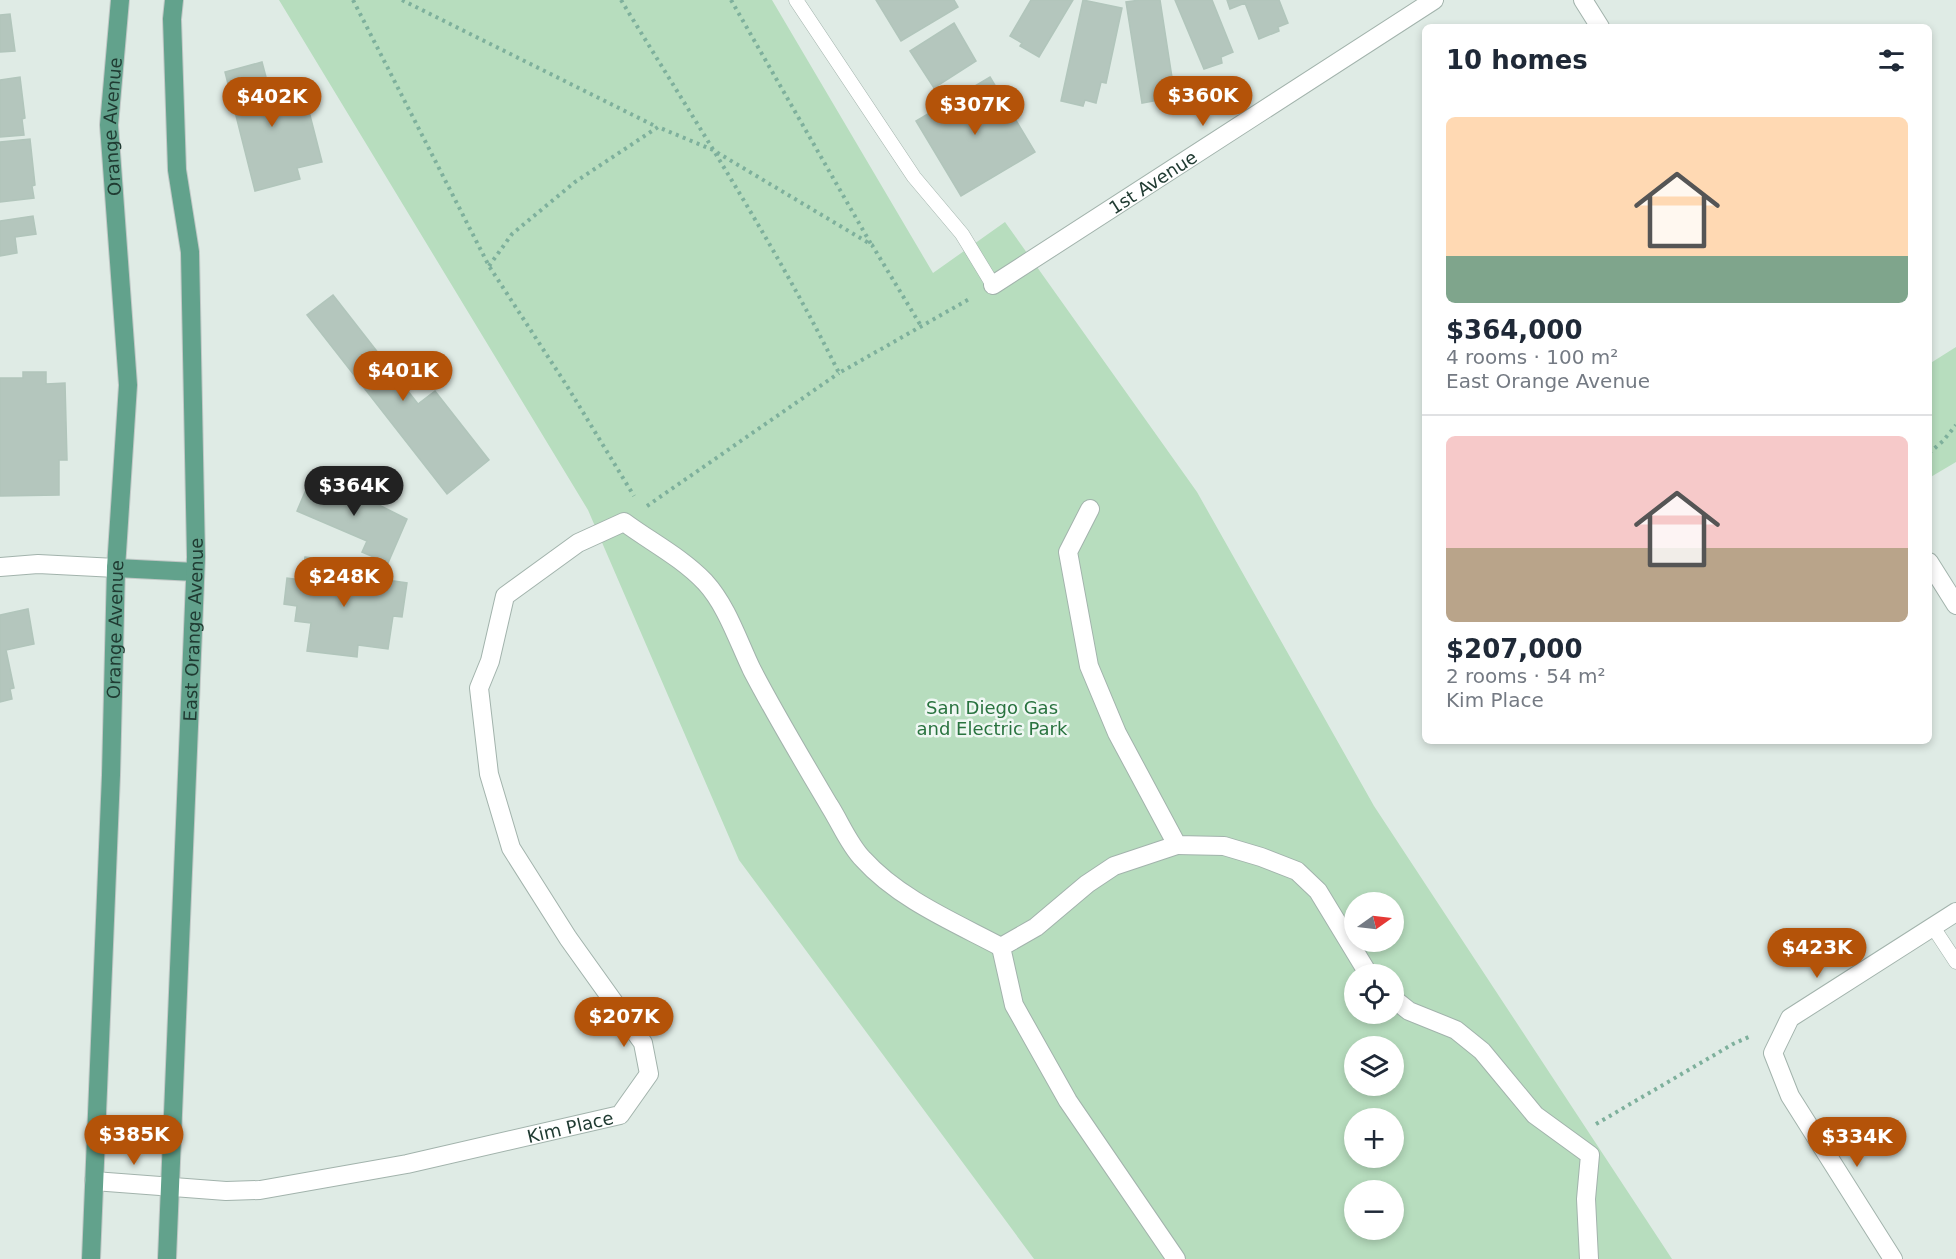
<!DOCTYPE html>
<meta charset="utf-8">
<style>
:root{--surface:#fff;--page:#f2f2f3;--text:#1f2937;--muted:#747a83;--line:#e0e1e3;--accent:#b45309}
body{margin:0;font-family:"DejaVu Sans",sans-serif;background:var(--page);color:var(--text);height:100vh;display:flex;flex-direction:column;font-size:22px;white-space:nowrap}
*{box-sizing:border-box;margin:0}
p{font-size:20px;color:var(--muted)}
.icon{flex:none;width:33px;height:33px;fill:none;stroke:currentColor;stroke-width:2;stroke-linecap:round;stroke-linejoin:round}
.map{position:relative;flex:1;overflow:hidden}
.sheet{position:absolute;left:1422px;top:24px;width:510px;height:720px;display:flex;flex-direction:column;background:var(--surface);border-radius:9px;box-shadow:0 3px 9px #0003}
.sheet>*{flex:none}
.needle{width:39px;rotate:76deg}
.fabs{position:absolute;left:1344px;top:892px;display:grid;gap:12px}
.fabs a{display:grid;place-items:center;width:60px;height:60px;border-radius:50%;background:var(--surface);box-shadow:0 3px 9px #0003;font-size:30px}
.price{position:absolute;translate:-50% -51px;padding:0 14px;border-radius:21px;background:var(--accent);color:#fff;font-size:20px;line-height:39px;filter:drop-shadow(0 2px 3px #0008)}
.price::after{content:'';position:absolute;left:50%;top:36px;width:18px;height:14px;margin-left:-9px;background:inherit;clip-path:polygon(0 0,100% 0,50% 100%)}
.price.current{background:#222;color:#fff}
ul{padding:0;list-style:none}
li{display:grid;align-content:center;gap:12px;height:318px;padding:0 24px}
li+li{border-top:2px solid var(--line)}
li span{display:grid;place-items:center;height:186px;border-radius:9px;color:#555}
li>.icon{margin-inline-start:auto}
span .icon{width:108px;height:108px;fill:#fffc;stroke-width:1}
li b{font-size:26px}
h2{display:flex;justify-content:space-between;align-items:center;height:72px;padding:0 24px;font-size:26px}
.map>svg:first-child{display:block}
.green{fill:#b7ddbe;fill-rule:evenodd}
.building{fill:#b4c6bd;stroke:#b1c5bb;stroke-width:1.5}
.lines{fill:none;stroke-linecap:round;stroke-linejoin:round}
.lane-casing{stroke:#a2b3ac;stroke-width:15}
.street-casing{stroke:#a2b3ac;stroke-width:20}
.primary-casing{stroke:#c1c8c6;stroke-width:20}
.path{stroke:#7eb09c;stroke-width:4;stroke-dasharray:3 4.5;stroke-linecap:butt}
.lane{stroke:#fff;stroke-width:14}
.street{stroke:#fff;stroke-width:18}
.primary{stroke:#62a28c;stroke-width:18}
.labels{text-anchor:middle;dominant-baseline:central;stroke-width:5;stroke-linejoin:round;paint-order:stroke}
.street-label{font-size:18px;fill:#203b32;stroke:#eff7f3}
.park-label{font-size:18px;fill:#29733f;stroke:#eff7f3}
</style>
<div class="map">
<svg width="1956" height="1259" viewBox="0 0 1956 1259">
<rect width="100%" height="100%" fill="#dfebe5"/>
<path class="green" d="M279,0H772L933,273L1005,222L1197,492L1374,806L1672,1259H1034L739,860L588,510ZM1354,903H1394V942H1354ZM1354,975H1394V1014H1354ZM1354,1047H1394V1086H1354ZM1354,1119H1394V1158H1354ZM1354,1191H1394V1230H1354Z
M1956,347V462L1929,478V364Z"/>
<path class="building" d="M876,0H954L958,7L901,41Z
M1031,0H1073L1039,57L1020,46L1022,43L1010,36Z
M1083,0L1122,8L1106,83L1101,82L1096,103L1085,100L1083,106L1061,101Z
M1140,0H1160L1175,97L1142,103L1126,2Z
M1175,0H1212L1233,52L1221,57L1222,63L1204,69Z
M1227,0H1279L1288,23L1278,27L1279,31L1259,39L1245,3L1230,9Z
M10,14L15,51L0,52V15Z
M954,23L976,61L934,88L910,51Z
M262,62L271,96L303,88L322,162L297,168L300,179L255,191L225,72Z
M20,77L25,118L22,119L24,135L0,137V80Z
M990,77L1035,152L961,196L916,121Z
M30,139L35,185L32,186L34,198L0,202V142Z
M33,216L36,234L15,237L17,253L0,256V221Z
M333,295L418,404L435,391L489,460L447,494L307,315Z
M23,372H46V384L65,383L67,460H59V495L0,496V378H23Z
M311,478L339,485L407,519L388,563L362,552L367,541L297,511Z
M305,557L334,561L332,572L407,583L402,617L393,616L388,649L358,645L357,657L307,651L311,623L295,621L297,606L284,604L287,578L302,580Z
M28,609L34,644L6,650L14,688L10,689L12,699L0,702V615Z"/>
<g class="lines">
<g class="lane-casing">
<path id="lane" d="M796,0L914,177L962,234L993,285
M1933,927L1956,962"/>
</g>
<g class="street-casing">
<g id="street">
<path d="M1583,0L1600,27"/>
<path id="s1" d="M993,285L1434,0"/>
<path d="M1090,509L1068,552L1089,666L1117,733L1177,845L1224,846L1261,857L1297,871L1318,891L1369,975"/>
<path d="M1929,562L1956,605"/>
<path d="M0,567L38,564L116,568"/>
<path d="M1394,999L1409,1011L1456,1030L1482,1051L1535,1115L1590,1155L1586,1199L1589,1259"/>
<path id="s2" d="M94,1181L226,1191L260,1190L407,1164L620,1115L649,1074L643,1043L568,938L511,848L489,774L479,688L490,661L505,596L578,543L624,522C651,542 681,557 705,582C727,606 738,641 752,670C776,716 803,761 829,805C840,822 849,845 863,859C899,899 954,922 1001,947"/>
<path d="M1176,1259L1068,1101L1014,1005L1001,947L1036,927L1087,884L1114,866L1177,845"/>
<path d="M1893,1259L1790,1096L1773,1053L1790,1018L1956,912"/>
</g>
</g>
<g class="primary-casing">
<g id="primary">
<path d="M116,568L195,572"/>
<path id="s3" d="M91,1259L111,775L116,568L128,385L109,125L120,0"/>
<path id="s4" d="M167,1259L196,557L190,252L177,170L172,19L174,0"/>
</g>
</g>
<path class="path" d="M353,0L489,266L567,386L634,496
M402,0L657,127
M621,0C696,123 775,244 839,373L971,298
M731,0L871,244
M489,266L512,234L575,182L658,127L713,150L872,245L921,326
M1929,453L1943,441L1956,425
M647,506L839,373
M1596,1124L1733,1044L1751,1036"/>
<use href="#lane" class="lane"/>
<use href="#street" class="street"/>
<use href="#primary" class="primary"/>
</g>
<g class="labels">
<g class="street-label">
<text stroke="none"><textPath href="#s3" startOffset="1134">Orange Avenue</textPath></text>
<text stroke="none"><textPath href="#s1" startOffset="190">1st Avenue</textPath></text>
<text stroke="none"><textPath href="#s3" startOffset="630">Orange Avenue</textPath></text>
<text stroke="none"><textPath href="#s4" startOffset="630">East Orange Avenue</textPath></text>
<text stroke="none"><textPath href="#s2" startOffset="483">Kim Place</textPath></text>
</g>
<g class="park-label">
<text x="992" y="707">San Diego Gas<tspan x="992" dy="21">and Electric Park</tspan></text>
</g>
</g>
</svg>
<div class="fabs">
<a><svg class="needle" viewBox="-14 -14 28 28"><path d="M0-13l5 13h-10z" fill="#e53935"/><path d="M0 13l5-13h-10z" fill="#747a83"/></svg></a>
<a><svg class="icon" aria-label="locate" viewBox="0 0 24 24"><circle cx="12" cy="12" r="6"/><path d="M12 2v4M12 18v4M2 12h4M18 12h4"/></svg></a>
<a><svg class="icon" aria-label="layers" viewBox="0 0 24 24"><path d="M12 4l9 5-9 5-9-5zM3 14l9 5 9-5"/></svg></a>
<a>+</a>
<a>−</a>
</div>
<b class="price" style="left:1203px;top:127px">$360K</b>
<b class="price" style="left:272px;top:128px">$402K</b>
<b class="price" style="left:975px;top:136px">$307K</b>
<b class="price" style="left:403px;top:402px">$401K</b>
<b class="price current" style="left:354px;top:517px">$364K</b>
<b class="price" style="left:344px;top:608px">$248K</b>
<b class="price" style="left:1817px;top:979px">$423K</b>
<b class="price" style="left:624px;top:1048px">$207K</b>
<b class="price" style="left:134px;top:1166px">$385K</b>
<b class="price" style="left:1857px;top:1168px">$334K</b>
<section class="sheet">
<h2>10 homes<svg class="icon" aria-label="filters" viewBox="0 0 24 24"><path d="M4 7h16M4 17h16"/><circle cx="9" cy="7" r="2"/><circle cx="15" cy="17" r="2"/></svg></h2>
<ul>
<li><span style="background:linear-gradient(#ffd9b3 75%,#7fa58c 0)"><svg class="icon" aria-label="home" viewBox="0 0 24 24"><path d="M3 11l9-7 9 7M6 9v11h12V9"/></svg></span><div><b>$364,000</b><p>4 rooms · 100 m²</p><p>East Orange Avenue</p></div></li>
<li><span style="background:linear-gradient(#f6c9c9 60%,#b9a48a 0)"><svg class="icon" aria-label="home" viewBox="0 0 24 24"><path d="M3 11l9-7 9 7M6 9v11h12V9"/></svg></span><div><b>$207,000</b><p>2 rooms · 54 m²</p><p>Kim Place</p></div></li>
</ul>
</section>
</div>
